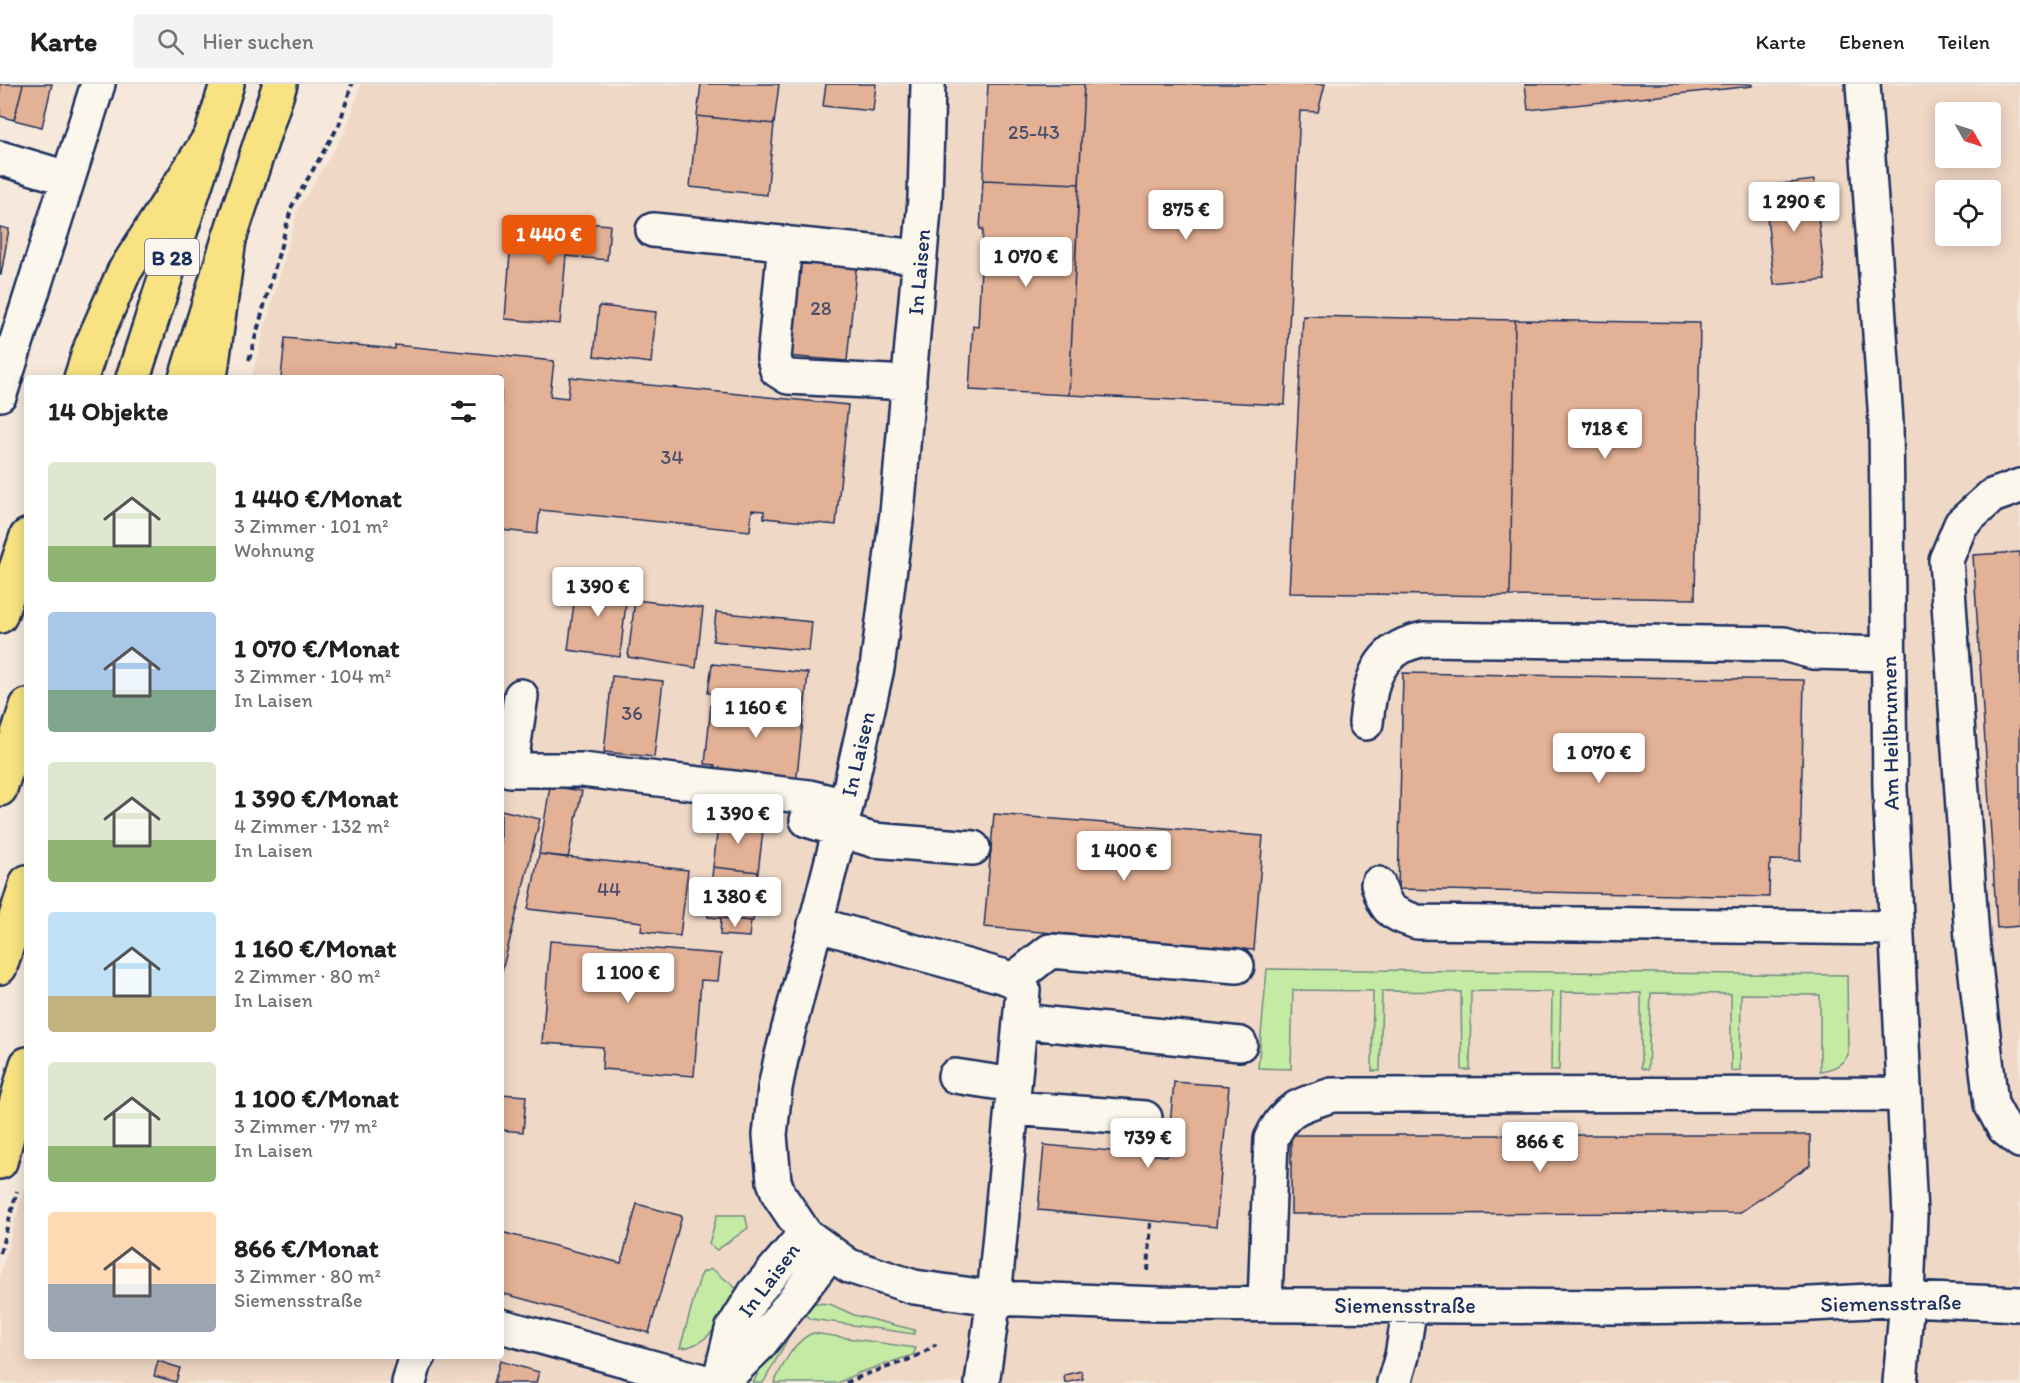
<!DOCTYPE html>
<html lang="de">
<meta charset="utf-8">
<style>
:root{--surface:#fff;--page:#f2f2f2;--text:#202124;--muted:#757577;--line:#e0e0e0;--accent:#ea580c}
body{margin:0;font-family:Itim,sans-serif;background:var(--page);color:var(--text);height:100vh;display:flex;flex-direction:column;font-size:22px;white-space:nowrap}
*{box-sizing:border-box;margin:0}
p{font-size:20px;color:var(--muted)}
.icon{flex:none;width:33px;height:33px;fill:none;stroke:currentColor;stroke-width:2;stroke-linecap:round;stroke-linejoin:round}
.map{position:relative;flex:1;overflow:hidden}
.details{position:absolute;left:24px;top:291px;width:480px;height:984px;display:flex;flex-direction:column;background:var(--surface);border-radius:6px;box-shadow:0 3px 15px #0003}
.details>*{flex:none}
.needle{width:39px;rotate:129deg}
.tools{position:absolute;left:1935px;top:18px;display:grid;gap:12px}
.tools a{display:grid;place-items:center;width:66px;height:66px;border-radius:6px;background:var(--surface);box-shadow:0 3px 15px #0003;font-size:30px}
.price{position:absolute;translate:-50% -51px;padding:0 14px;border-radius:6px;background:#fff;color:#222;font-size:20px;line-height:39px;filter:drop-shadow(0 2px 3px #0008)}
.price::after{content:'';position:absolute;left:50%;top:36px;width:18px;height:14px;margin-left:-9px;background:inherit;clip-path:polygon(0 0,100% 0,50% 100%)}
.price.active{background:var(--accent);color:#fff}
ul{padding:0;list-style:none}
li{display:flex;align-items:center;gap:18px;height:150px;padding:0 24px}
li span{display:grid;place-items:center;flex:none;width:168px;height:120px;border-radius:6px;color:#555}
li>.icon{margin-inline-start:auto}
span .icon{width:72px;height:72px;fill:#fffc;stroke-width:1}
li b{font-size:26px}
h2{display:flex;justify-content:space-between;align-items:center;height:72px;padding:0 24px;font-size:26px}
header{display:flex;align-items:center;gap:36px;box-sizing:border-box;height:84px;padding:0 30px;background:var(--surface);border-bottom:2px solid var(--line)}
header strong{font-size:28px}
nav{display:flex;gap:33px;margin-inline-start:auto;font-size:21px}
.search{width:420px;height:54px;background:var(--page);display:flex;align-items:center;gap:15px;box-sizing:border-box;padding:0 21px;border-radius:6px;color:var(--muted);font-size:22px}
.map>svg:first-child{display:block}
.built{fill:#f0d8c6;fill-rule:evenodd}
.green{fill:#c4eaa4;stroke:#708c81;stroke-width:1.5}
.building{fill:#e3b195;stroke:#1b2f5e;stroke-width:1.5}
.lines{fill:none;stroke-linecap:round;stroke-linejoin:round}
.minor-casing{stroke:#1b2f5e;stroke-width:38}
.major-casing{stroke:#1b2f5e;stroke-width:38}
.highway-casing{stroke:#1b2f5e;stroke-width:38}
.path{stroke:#1b2f5e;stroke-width:4;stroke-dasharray:6 4.5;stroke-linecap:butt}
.minor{stroke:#fbf7ec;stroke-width:33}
.major{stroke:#f8e281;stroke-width:33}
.highway{stroke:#f8e281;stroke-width:33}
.labels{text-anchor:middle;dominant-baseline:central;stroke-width:4.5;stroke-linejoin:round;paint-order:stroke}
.number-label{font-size:20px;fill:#4d506c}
.shield{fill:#fbf7ec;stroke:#5e6b89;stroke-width:1.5}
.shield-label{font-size:21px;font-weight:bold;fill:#1b2f5e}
.street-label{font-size:22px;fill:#1b2f5e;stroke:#fbf7ec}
</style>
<header>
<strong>Karte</strong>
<div class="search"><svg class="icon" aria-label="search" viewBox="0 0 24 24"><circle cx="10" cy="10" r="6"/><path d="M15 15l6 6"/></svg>Hier suchen</div>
<nav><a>Karte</a><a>Ebenen</a><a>Teilen</a></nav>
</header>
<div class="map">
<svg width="2020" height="1299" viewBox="0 0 2020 1299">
<rect width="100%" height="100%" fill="#f6e9db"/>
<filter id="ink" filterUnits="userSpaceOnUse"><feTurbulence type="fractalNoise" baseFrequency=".0167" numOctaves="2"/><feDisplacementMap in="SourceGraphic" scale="12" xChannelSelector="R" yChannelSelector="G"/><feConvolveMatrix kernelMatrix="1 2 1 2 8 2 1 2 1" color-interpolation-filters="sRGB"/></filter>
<g filter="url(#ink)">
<path class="built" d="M361,0H2020V1299H0V1191L27,1094V1272H501V294H251L298,125L346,46ZM1946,28H1990V74H1946ZM1946,106H1990V152H1946Z"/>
<path class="green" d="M1267,885L1847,891L1848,971C1841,982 1833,985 1820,987V911L1741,910L1740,986L1731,987V910L1651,909L1648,986L1641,984V909L1561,908L1559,986H1551L1552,908L1471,907L1470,986H1462L1461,908L1382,907L1380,987H1372L1373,907L1293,906L1291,985L1258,984Z
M717,1131H745L748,1144L717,1166L709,1160Z
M712,1185L741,1208C725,1230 710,1263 680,1264L700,1193L703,1188Z
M813,1219L830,1220L854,1231L915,1246L914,1250L811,1235L802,1228L805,1222Z
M790,1247V1251L763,1299H753L774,1259Z
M813,1249L916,1264L913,1271L858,1289L838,1299H774C783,1281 794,1256 813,1249Z"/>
<path class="building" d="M0,0H23L14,36L0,32Z
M23,0H52L42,43L14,36Z
M701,0H779L774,40L697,32Z
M826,0H876L873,27L823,22Z
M988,0H1084L1079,100L983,96Z
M1084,0H1325L1318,28L1300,27L1285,321L1069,311Z
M1525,0H1752V2L1528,26Z
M697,32L774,40L767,111L690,103Z
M983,96L1079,100L1069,311L969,306L973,242L978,243L983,145H980Z
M1814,96L1825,196L1774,201L1764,102Z
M524,134L610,141L607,176L566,172L560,240L505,235L510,169L521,170Z
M0,143L9,145L1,191H0Z
M796,170L857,176L847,277L785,272Z
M599,222L656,228L651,279L594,272Z
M1303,232L1515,236L1510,512L1289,509Z
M1515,236L1700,239L1695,515L1510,512Z
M285,254L395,265V261L554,277L550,312L568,314L570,293L848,321L836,441L764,434V427L752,426L750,447L540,426L537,450L501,446V294H281Z
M2020,468V842L1997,844L1973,471Z
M577,496L628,500L620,573L568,566Z
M635,516L703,524L696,584L628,573Z
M716,528L812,538L809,567L713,557Z
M712,580L808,589L805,619L708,609Z
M1403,589L1804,596L1800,777L1770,776L1769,813L1398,805Z
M612,592L663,597L654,673L604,668Z
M724,610L805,619L796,700L714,691L715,681L705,680L711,621L723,622Z
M550,702L582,707L568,774L539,770Z
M733,717L763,721L761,739L731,736Z
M501,726L540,735L501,891Z
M994,730L1263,752L1254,866L984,843Z
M719,734L764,739L758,788L713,783Z
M539,770L688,786L680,852L641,847L642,838L528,825Z
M713,783L758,788L753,837L708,833Z
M721,834L751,837L749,853L720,851Z
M550,857L721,870L718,897L701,896L694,992L602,985L603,963L542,959Z
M1174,998L1229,1002L1216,1143L1038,1126L1044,1061L1167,1072Z
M501,1010L526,1012L523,1048L501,1046Z
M1291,1051H1810V1081L1739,1129L1291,1130Z
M637,1120L682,1132L649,1249L501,1209V1148L621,1179Z
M158,1277L180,1284L176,1298L154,1292Z
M500,1277L539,1288L536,1299H494Z
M1081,1287L1083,1295L1065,1299L1064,1291Z"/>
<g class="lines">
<g class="minor-casing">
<path id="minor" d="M928,0L925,115L897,429L877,584L846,722L781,975L775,1004L770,1051L774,1097L779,1111L805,1150L849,1182L914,1203L994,1214L1159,1220L1612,1223L1793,1221L1907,1215L2020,1220
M1863,0L1886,338L1890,704L1910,1131L1907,1215L1900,1299
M0,74L67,94
M653,146L920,173
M785,159L774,274L777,286L788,293L909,299
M0,310L98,0
M2020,402L1992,412L1961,440L1946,476L1972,855L1991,1020L2004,1044L2020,1057
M521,612L510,686H582L809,713L846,722
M1366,639C1369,610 1372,578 1401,563C1408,559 1416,557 1424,555L1784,560L1813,568L1889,570
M807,736L873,756L973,764
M1378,800C1387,829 1390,828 1417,838L1896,844
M815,840L1002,892L1013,896L1023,906L994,1214L982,1299
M1013,896L1050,867L1237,882
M1020,937L1240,960
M955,992L1014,1001
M1012,1024L1145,1034
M1265,1220L1271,1055C1287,1022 1299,1022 1332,1011L1904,1010
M501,1242L709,1299
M409,1299L415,1278L419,1272
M719,1299L732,1246L755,1209L805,1150
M721,1299L759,1261L830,1169
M1394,1299L1402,1272L1410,1222"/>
</g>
<g class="major-casing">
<path id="major" d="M81,294L91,263L124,188L211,52L227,0
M210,294L229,155L280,0
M0,532L27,452
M0,1078L27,980"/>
</g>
<g class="highway-casing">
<path id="highway" d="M133,294L211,52
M186,294L229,155
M0,705L27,622
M0,883L27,798"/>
</g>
<path class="path" d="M249,276L292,122L339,41L352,0
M0,1169L17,1107
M1148,1187L1151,1137
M846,1299C875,1284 911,1280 936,1260"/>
<use href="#minor" class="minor"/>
<use href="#major" class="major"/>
<use href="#highway" class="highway"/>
</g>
</g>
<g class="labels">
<g class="number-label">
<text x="1034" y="48">25-43</text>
<text x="821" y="224">28</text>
<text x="672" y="373">34</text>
<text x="632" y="629">36</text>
<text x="609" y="805">44</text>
</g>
<rect class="shield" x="145" y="155" width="54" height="36" rx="4.5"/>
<g class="shield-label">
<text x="172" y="173">B 28</text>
</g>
<g class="street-label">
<text transform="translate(919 188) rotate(-85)">In Laisen</text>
<text transform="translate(1890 649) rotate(-91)">Am Heilbrunnen</text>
<text transform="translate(858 670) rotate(-77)">In Laisen</text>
<text transform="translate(769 1196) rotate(-53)">In Laisen</text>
<text transform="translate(1891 1219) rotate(-1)">Siemensstraße</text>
<text x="1405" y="1221">Siemensstraße</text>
</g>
</g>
</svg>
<div class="tools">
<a><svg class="needle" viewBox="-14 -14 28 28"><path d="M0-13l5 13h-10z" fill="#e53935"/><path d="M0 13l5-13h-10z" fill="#757577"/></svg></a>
<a><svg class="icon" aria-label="locate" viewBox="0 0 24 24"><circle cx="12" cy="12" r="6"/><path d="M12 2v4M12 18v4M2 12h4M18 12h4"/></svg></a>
</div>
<b class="price" style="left:1794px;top:149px">1 290 €</b>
<b class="price" style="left:1186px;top:157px">875 €</b>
<b class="price active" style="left:549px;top:182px">1 440 €</b>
<b class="price" style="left:1026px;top:204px">1 070 €</b>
<b class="price" style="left:1605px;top:376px">718 €</b>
<b class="price" style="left:598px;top:534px">1 390 €</b>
<b class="price" style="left:756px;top:655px">1 160 €</b>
<b class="price" style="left:1599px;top:700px">1 070 €</b>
<b class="price" style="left:738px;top:761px">1 390 €</b>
<b class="price" style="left:1124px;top:798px">1 400 €</b>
<b class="price" style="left:735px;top:844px">1 380 €</b>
<b class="price" style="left:628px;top:920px">1 100 €</b>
<b class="price" style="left:1148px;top:1085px">739 €</b>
<b class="price" style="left:1540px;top:1089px">866 €</b>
<section class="details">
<h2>14 Objekte<svg class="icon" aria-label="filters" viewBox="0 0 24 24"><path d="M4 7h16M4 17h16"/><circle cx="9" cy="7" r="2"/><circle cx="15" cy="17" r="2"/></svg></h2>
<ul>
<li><span style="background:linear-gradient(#dfe7d0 70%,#8fb573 0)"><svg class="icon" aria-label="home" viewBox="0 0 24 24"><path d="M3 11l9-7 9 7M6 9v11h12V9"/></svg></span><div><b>1 440 €/Monat</b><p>3 Zimmer · 101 m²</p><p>Wohnung</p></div></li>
<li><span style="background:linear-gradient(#a9c7e8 65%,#7fa58c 0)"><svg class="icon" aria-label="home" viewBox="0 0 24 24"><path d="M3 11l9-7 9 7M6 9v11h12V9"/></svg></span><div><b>1 070 €/Monat</b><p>3 Zimmer · 104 m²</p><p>In Laisen</p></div></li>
<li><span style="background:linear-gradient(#dfe7d0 65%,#8fb573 0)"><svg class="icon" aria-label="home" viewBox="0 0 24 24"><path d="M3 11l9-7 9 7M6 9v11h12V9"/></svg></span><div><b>1 390 €/Monat</b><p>4 Zimmer · 132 m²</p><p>In Laisen</p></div></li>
<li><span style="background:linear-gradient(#bfe0f5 70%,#c2b280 0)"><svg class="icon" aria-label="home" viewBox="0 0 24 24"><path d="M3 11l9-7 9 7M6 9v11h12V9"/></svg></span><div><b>1 160 €/Monat</b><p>2 Zimmer · 80 m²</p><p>In Laisen</p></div></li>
<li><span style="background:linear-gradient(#dfe7d0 70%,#8fb573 0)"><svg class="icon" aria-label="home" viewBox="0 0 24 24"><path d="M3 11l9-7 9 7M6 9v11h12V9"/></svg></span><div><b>1 100 €/Monat</b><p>3 Zimmer · 77 m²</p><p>In Laisen</p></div></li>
<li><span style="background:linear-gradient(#ffd9b3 60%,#9aa5b1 0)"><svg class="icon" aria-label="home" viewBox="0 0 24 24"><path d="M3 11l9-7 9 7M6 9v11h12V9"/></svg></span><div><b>866 €/Monat</b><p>3 Zimmer · 80 m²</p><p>Siemensstraße</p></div></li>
</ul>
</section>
</div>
